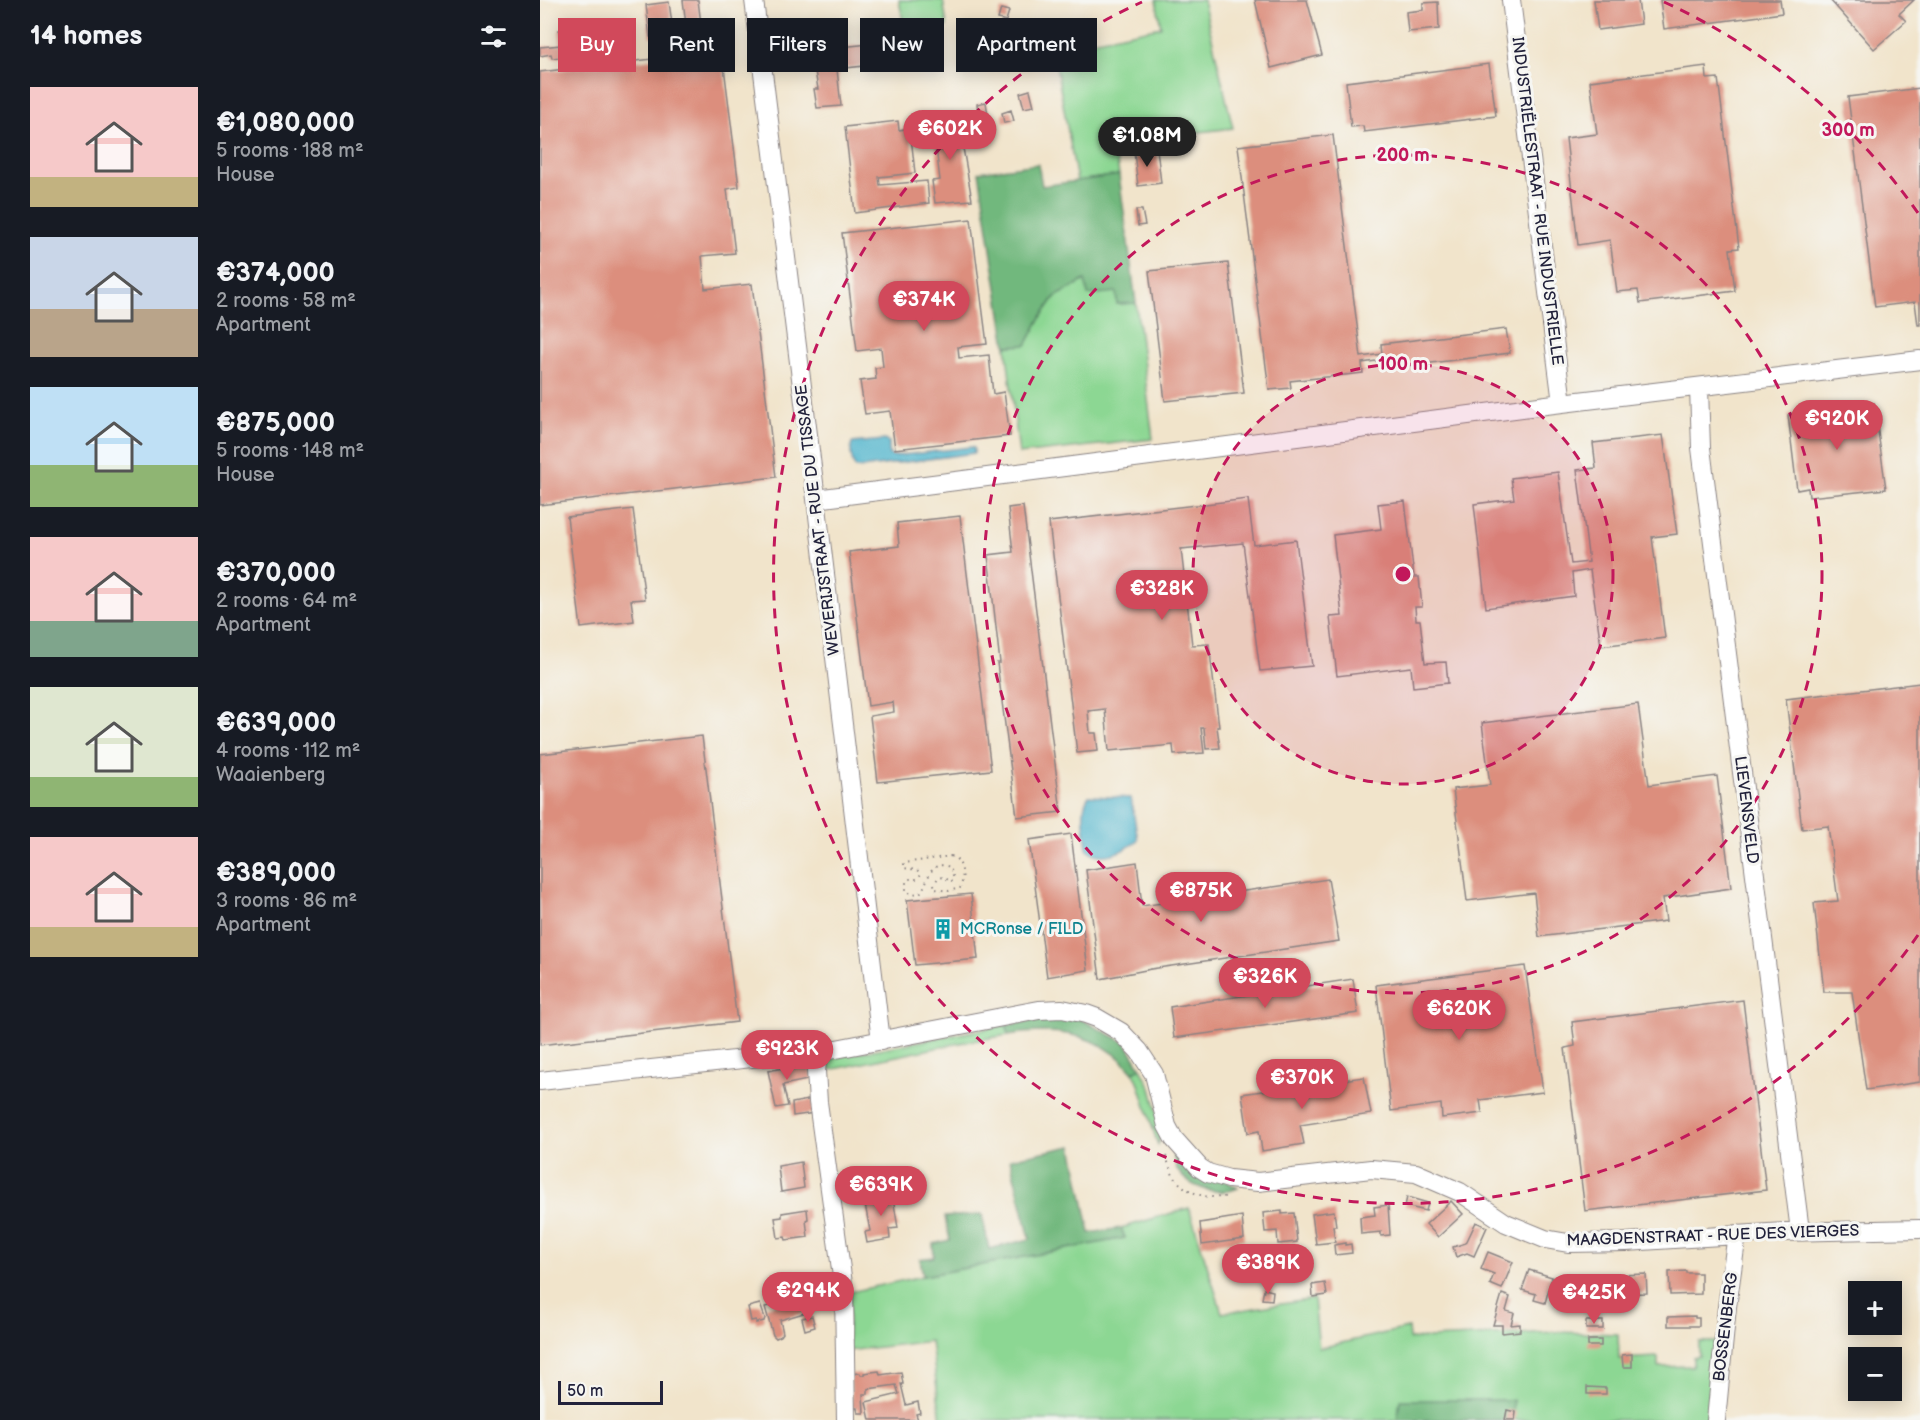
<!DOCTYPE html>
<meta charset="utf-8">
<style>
:root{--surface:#171b24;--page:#242831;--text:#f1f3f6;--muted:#9ea1a6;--accent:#d1495b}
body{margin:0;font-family:"Balsamiq Sans",sans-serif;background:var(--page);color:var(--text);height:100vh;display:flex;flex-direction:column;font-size:22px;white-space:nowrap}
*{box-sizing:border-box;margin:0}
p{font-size:20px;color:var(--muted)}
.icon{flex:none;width:33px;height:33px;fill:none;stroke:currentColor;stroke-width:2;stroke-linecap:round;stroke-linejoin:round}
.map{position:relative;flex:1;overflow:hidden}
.side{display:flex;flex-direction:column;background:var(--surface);width:540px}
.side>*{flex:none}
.hud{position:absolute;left:18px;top:18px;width:570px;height:54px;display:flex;gap:12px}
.buttons{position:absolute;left:1308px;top:1281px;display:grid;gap:12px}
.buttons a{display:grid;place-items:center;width:54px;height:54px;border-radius:0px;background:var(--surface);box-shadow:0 3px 15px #0003;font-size:30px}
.scale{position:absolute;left:18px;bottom:15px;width:105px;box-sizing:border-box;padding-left:6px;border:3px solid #22223b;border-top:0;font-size:16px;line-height:21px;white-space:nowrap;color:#22223b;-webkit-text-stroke:4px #f6f6f2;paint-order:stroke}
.price{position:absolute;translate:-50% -51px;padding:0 14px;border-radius:21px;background:var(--accent);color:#fff;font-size:20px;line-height:39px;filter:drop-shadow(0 2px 3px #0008)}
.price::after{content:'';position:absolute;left:50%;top:36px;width:18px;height:14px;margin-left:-9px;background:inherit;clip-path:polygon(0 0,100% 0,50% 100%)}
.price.current{background:#222;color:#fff}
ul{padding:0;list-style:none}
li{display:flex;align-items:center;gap:18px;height:150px;padding:0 30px}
li span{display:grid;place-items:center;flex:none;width:168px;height:120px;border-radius:0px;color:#555}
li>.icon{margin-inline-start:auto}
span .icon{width:72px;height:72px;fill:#fffc;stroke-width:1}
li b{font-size:26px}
h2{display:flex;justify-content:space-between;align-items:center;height:72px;padding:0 30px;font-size:26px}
.tag{padding:0 21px;border-radius:0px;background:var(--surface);box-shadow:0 3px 15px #0003;font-size:21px;line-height:54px}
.tag.current{background:var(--accent);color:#fff}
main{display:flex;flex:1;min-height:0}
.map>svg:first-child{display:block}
.green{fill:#8cd793;stroke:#577c67;stroke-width:1.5}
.forest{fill:#71b87d;stroke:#4a6d5c;stroke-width:1.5}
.water{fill:#4db4cc;stroke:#386b84;stroke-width:1.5}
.building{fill:#dc8e7d}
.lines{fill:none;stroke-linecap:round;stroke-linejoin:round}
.minor-casing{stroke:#8a8383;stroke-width:20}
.path{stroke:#8a8383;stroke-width:2;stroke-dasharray:1.5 4.5;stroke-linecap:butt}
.minor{stroke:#fff;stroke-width:18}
.ring{fill:none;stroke:#c2185b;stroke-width:3;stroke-dasharray:10 8}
.labels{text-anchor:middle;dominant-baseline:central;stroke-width:6;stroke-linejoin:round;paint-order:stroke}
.street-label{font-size:16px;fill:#22223b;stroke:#f6f6f2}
.culture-label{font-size:16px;fill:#0d838f;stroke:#f6f6f2;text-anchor:start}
.centre{fill:#c2185b;stroke:#f6f6f2;stroke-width:3}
.ring-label{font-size:18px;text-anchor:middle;font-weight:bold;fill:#c2185b;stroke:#f6f6f2;stroke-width:6;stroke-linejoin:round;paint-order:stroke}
</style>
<main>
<section class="side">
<h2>14 homes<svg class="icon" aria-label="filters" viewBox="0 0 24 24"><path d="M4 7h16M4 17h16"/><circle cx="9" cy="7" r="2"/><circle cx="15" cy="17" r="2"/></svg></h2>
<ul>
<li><span style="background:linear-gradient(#f6c9c9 75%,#c2b280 0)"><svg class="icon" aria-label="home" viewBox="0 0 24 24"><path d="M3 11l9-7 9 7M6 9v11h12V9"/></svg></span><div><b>€1,080,000</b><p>5 rooms · 188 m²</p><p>House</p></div></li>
<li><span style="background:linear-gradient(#c9d6e8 60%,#b9a48a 0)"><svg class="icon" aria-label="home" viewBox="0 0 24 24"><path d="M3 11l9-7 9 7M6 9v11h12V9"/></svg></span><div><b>€374,000</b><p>2 rooms · 58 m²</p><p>Apartment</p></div></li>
<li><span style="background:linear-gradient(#bfe0f5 65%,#8fb573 0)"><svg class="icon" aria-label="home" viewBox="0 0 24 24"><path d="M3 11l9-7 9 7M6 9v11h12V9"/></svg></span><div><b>€875,000</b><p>5 rooms · 148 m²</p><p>House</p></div></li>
<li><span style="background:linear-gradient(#f6c9c9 70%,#7fa58c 0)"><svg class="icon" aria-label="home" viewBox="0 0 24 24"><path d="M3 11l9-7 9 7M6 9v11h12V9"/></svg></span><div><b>€370,000</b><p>2 rooms · 64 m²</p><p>Apartment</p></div></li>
<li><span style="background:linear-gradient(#dfe7d0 75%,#8fb573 0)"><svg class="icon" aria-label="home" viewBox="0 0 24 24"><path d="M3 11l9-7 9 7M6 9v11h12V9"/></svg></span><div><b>€639,000</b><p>4 rooms · 112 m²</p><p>Waaienberg</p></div></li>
<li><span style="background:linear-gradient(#f6c9c9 75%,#c2b280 0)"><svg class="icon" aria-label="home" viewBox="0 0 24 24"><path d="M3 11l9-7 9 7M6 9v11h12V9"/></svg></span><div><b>€389,000</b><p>3 rooms · 86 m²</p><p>Apartment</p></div></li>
</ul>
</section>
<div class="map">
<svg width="1380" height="1420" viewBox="0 0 1380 1420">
<rect width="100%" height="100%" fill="#f6f6f2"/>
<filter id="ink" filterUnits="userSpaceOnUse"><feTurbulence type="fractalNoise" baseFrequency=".0167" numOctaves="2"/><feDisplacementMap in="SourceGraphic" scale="12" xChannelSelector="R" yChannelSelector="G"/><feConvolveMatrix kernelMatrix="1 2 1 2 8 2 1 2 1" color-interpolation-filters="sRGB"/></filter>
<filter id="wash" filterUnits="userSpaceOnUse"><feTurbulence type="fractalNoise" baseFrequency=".008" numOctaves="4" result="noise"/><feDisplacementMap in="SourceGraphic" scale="24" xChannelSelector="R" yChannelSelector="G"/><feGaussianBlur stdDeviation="1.35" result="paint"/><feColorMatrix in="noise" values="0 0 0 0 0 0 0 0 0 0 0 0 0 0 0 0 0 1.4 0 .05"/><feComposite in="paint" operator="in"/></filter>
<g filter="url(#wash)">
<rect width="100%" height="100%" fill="#f1e4cb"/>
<path class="green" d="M359,0H403L407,26L365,32Z
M616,0H663L693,128L574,142L579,175L537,181L513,49L621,27Z
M545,280L577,292V304L596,303L613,439L479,454L466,346L486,345L501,317L515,297Z
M467,1025L468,1035L425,1042L285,1071L291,1061L296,1057Z
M601,1068L611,1088L622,1130L618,1145L598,1081L593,1072Z
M649,1208L682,1313L774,1299L779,1348L868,1328L869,1339L1017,1332L1078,1334L1079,1359L1118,1357V1367L1153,1366V1357L1159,1356V1342H1181L1174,1420H401L391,1341L307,1351L310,1292L383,1276L585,1238L581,1228Z"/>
<path class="forest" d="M498,164L502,186L579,175L596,303L577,304L576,292L548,295L545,280L515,297L501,317L486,345L466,346L439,172Z
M527,1017L540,1019L586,1043L601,1068L593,1072C561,1032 515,1027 468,1035L467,1025L506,1018Z
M532,1146L550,1233L581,1228L585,1238L383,1276L380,1259L394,1257L393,1244L410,1240L405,1217L442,1214L449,1249L490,1239L470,1159Z
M633,1150L698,1188C678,1196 648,1189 637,1169C634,1163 634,1156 633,1150Z
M860,1400H973V1420H857Z"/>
<path class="water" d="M344,440L349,442V455L354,456L431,447L434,448V453L321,468H316C311,463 310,450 312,443Z
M549,796L591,798L598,840C584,852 562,862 547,849C546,833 539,809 549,796Z"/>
<g id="blocks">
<path class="building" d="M143,0H158L162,32L147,33Z
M715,0H767L782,55L731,68Z
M1054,0H1098L1101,24L1058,30Z
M1120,0H1240L1242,13L1124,29Z
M1290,0H1374L1359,14L1366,21L1334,49Z
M129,2L134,38L124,39V35L110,37L106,5Z
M898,2L899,29L868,32L866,12L883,10V3Z
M461,9L469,11L466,21L458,19Z
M93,23L96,47L22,56L23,57L12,58L11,54L0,56V47L21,45L19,30Z
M470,33L471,39L474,38L475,44L463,46L461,35Z
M339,43L342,64L297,69L301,106L277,108L274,89H278L275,71H270L269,62L274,61L272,50Z
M182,51L199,187L187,189L195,253L162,256L165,289L212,284L236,477L0,505V72Z
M949,64L956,116L824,132L823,126L811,127L806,82Z
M1166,66L1167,79L1178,78L1199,248L1190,249L1195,291L1100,303L1098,290L1077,292L1070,240L1038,245L1026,138L1057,134L1050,81Z
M1380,88V325H1378L1375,302L1335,307L1308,97Z
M490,90L494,106L484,108L480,93Z
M446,102L448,115L439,117L437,104Z
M471,110L474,121L464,123L462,113Z
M417,113L432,200L395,203L392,181L400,180L392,115Z
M358,121L359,130L370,128L375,173L339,177L340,185L387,181L389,203L315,213L305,127Z
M793,135L821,357L842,354L841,344L966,329L970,353L844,369L843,360L822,363L823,373L750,381L751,388L729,390L698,146Z
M617,149L621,183L598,186L594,152Z
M596,210H602L605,225L598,226Z
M431,219L447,344L418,347L419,358L449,355L453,394L464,392L470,436L355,449L350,411L325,414L320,381L336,379L335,368L343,367L341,348L317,351L302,233Z
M688,263L704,393L625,401L609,271Z
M1334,403L1346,489L1269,497L1268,488L1257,490L1248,415Z
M1123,435L1137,534L1112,537L1125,638L1061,646L1050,570L1032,573L1034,596L946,608L934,504L974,499L971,478L1018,472L1031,564L1049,562L1037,470L1056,468L1053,443Z
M708,499L714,545L756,540L772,666L720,671L703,543L641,549L652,645L669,644L679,727H677L680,748L666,749L664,728H661L664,753L634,755L633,745L569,751L565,709L548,711L550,733H556L558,751L537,753L509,522Z
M865,501L874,577H879L882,607H875L876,620H880L885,663L906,662L908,683L873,687L871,667L797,676L790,617L802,616L793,535L841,529L838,504Z
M483,506L521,812L477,817L457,663H460L448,555L473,552L468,508Z
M93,509L105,599L91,600L94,621L41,628L27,517Z
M420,516L451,770L338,782L330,716L354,712L353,702L328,706L309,552L359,546L357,523Z
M1380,683V1082L1326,1090L1312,992H1284L1274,903L1298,901L1288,826L1262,829L1246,699Z
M1098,704L1109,785L1177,776L1191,888L1123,898L1126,921L999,937L994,893L927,901L913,789L950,785L942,723Z
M162,736L197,1022L0,1045V754Z
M531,834L548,970L507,977L489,840Z
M597,862L602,906L788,879L799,941L611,969L560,979L546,870Z
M431,894L438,959L375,965L367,900Z
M985,966L1003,1092L940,1100L942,1113L902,1118L901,1104L851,1111L836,985Z
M813,979L818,1013L634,1038L630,1007Z
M1203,1000L1226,1190L1045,1211L1025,1048L1035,1046L1032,1022Z
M269,1063L272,1079L243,1085L248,1106L236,1108L228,1071Z
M824,1077L831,1114L760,1125L764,1144L722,1151L719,1131L708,1133L702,1094Z
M273,1099L275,1113L253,1116L252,1103Z
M261,1162L264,1188L241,1192L238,1166Z
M352,1192L358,1228L349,1229L350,1239L327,1243L325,1232L330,1231L325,1204L328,1203L327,1196Z
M867,1197L888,1203L886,1211L865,1206Z
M911,1201L923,1214L898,1237L886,1224Z
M848,1205L850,1235L841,1236V1232L821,1234L820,1217L835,1215L834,1207Z
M267,1209L268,1219L266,1220L268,1237L246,1240L245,1237L238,1238L235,1218L242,1217V1213Z
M742,1211V1214L754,1213L757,1242L738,1244L737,1231L725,1232L723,1213Z
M794,1211L796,1226H793L795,1242L776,1244L772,1214Z
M702,1216L704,1239L662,1245L660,1223Z
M936,1222L947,1227L934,1256L927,1253L916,1257L913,1247L926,1243Z
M805,1243V1245L811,1244L812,1253L795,1255L794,1245Z
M948,1252L973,1262L962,1289L950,1284L954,1274L941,1269Z
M989,1270L1012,1277L1005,1303L994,1300L996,1294L982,1290Z
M1146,1271V1273H1161V1294L1130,1295L1129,1272Z
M1106,1274L1107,1293L1080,1294L1079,1275Z
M1061,1278L1062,1297L1033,1298L1032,1279Z
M785,1283L787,1295L773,1297L772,1285Z
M724,1289L733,1291L732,1300L722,1299Z
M962,1294L970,1297L966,1311L974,1313L971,1325L980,1324V1331L962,1333V1325H953Z
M260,1298L264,1313L240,1320L243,1333L241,1336L236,1338L233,1335L225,1307Z
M220,1304L225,1318L224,1321L216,1323V1320L211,1321L208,1307Z
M272,1316L275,1327L265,1330L262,1318Z
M1155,1316V1318H1159V1326H1128V1317Z
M1046,1321H1063V1329H1046Z
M1048,1340H1061V1346H1048Z
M1092,1354V1367H1083L1082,1355Z
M339,1371L340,1375L361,1372L363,1384H361L366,1405L378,1402L380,1413L376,1414L378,1420H330L326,1402L359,1394L356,1385L328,1389V1394H323L324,1413H318L317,1408H312L310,1374L320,1373L321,1375H324V1373Z
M1047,1387L1066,1388V1394H1047Z
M967,1410L976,1412L975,1420H965Z"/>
</g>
</g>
<g filter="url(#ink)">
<use href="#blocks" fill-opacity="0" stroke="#8a8383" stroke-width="1.5"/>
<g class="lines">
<g class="minor-casing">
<path id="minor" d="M214,0L276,499L341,1041
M971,0L1022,403
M1159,388L1161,448L1260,1231
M276,499L1022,403L1380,360
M278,1051L276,1071L278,1102L304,1291L306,1420
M0,1081L296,1049L499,1010L522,1009L546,1014L557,1018L581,1032L599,1051L614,1074L627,1126L634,1139L660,1168L668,1173L689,1179L718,1182L831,1169L876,1173L920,1192L966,1223L1005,1239L1028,1243L1086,1242L1244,1232L1380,1229
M1176,1420L1187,1307L1197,1234"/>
</g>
<path class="path" d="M411,856C423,860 425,878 420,888L409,891L395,889L394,884L398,878L404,877L411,882L414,879L410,867C388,859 390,881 380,893L371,894L366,891V882L370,879H377L381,874L377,870L364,868V863Z
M626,1156C628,1162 630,1169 633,1175C645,1194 668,1200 689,1196"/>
<use href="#minor" class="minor"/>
</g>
</g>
<circle cx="863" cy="574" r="210" fill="#c2185b" fill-opacity=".12"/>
<g class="ring">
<circle cx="863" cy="574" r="210"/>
<circle cx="863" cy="574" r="419"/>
<path d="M1378 935A629 629 0 1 1 602 2M1124 2A629 629 0 0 1 1378 213"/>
</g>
<defs>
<g id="building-bare" transform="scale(1.62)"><path d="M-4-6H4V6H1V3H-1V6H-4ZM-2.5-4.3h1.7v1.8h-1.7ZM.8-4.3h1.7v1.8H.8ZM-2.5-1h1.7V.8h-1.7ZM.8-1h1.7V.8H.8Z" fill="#0f9aa8" stroke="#f6f6f2" stroke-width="2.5" paint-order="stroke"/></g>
</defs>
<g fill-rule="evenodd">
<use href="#building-bare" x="403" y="929"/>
</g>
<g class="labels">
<g class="street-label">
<text transform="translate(997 201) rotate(83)">INDUSTRIËLESTRAAT - RUE INDUSTRIELLE</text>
<text transform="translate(278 520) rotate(-97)">WEVERIJSTRAAT - RUE DU TISSAGE</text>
<text transform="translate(1206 810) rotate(83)">LIEVENSVELD</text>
<text transform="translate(1173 1236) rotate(-2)">MAAGDENSTRAAT - RUE DES VIERGES</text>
<text transform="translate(1186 1327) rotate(-83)">BOSSENBERG</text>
</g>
<g class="culture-label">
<text x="420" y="929">MCRonse / FILD</text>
</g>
</g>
<circle cx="863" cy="574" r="9" class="centre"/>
<g class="ring-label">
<text x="1308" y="136">300 m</text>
<text x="863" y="161">200 m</text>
<text x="863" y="370">100 m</text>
</g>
</svg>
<div class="buttons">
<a>+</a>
<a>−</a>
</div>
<div class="scale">50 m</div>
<b class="price" style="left:410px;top:161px">€602K</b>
<b class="price current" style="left:607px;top:168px">€1.08M</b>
<b class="price" style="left:384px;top:332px">€374K</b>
<b class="price" style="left:1297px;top:451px">€920K</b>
<b class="price" style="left:622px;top:621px">€328K</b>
<b class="price" style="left:661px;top:923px">€875K</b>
<b class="price" style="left:725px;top:1009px">€326K</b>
<b class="price" style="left:919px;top:1041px">€620K</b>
<b class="price" style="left:247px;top:1081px">€923K</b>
<b class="price" style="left:762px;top:1110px">€370K</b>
<b class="price" style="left:341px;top:1217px">€639K</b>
<b class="price" style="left:728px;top:1295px">€389K</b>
<b class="price" style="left:268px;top:1323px">€294K</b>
<b class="price" style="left:1054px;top:1325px">€425K</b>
<div class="hud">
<a class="tag current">Buy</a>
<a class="tag">Rent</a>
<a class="tag">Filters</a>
<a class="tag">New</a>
<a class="tag">Apartment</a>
</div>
</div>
</main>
